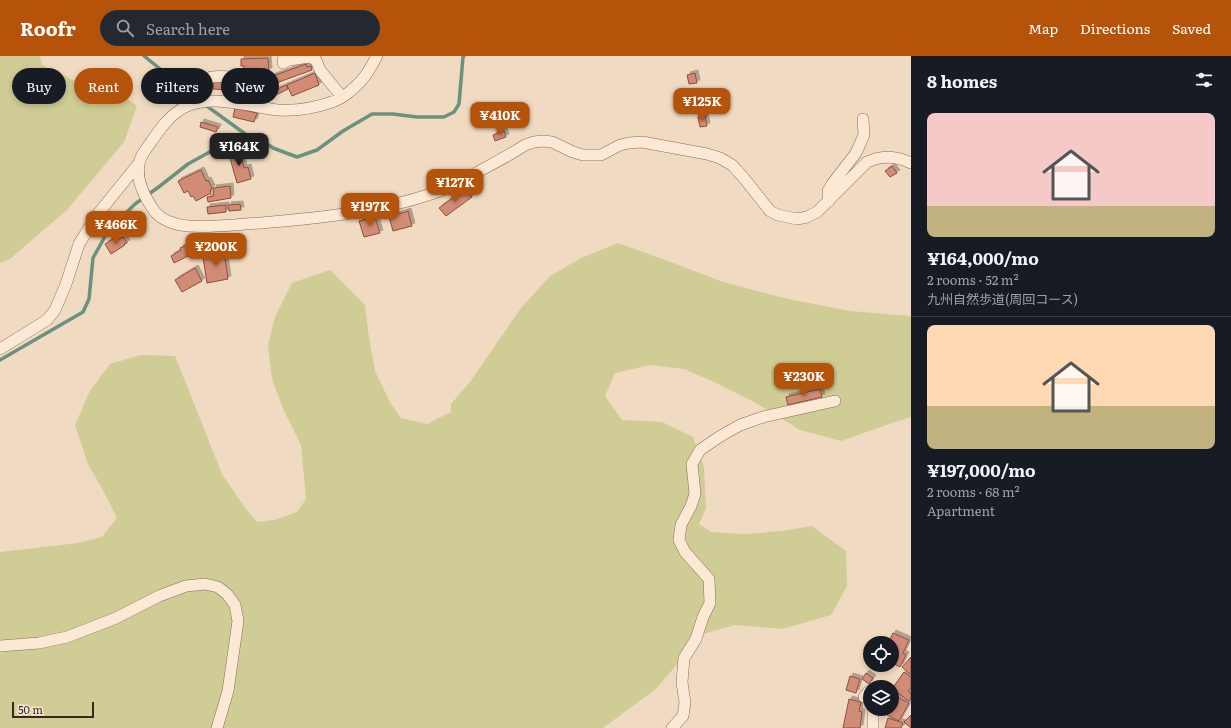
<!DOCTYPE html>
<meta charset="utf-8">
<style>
:root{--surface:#171b24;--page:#242831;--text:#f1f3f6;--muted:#9ea1a6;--line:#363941;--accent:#b45309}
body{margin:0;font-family:Literata,"Noto Sans JP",serif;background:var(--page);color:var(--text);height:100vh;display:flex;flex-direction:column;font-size:15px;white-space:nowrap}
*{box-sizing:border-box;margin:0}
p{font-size:13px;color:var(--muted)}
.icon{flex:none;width:22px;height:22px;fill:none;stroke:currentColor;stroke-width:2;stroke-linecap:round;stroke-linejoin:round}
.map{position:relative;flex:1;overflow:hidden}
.side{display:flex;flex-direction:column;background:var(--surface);width:320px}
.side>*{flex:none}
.banner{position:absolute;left:12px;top:12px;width:380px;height:36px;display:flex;gap:8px}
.tools{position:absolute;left:863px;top:580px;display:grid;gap:8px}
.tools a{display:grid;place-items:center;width:36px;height:36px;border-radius:50%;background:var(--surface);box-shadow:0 2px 6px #0003;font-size:20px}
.scale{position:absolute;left:12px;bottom:10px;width:82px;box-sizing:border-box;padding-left:4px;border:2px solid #3b261d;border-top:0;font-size:11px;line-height:14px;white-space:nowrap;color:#3b261d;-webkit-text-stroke:3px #f8e6d2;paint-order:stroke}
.price{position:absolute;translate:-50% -34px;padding:0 9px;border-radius:8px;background:var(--accent);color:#fff;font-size:13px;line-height:26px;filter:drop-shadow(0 1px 2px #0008)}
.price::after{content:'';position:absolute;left:50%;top:24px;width:12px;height:9px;margin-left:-6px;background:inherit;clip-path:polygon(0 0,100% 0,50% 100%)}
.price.on{background:#222;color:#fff}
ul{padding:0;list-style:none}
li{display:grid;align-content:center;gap:8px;height:212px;padding:0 16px}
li+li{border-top:1px solid var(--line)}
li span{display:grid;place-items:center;height:124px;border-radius:8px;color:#555}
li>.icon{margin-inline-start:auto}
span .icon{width:72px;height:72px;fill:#fffc;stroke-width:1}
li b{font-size:17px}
h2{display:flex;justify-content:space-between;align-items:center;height:48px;padding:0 16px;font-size:17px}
.chip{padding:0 14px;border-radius:18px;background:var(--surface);box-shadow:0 2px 6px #0003;font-size:14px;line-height:36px}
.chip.on{background:var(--accent);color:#fff}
header{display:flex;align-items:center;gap:24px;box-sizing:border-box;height:56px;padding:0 20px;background:var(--accent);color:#fff}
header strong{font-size:19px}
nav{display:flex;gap:22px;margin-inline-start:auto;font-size:14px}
.search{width:280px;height:36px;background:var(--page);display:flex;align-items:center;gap:10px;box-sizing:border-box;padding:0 14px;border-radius:22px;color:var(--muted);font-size:15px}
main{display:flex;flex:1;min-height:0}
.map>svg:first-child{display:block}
.green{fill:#d0cc95}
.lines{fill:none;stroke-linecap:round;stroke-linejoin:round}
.stream{stroke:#6b9281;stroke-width:3.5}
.building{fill:#d28b75;stroke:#8d4d3c;filter:url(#shadow)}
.minor-casing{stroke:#8c6a58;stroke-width:12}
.minor{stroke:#fbe9d6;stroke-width:11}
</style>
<header>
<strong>Roofr</strong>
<div class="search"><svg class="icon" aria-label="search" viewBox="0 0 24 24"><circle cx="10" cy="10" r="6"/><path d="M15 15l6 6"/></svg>Search here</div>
<nav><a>Map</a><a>Directions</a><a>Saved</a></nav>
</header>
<main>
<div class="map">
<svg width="911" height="672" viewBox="0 0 911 672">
<defs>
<filter id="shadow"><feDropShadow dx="3" dy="-3" stdDeviation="0" flood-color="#0004"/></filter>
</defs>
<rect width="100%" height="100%" fill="#f1dac2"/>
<path class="green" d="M0,0H40L42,9L73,24L109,30L137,50L124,86L67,154L10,203L0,207Z
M618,187L668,205L723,226L788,243L850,255L911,260V361L889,368L841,385L800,374L754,346L714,326L684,313L650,309L615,317L605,340L622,364L662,366L693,381L704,411L706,452L699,468L711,476L745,478L782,475L812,470L846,495L847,530L831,559L782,573L735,569L703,578L656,633L603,672H0V496L78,487L102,481L117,462L104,436L88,408L75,369L90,335L110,308L141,299L175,300L222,418L243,449L257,466L274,464L297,456L306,443L301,389L284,355L272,323L268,289L275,261L292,227L330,214L365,249L369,282L375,315L390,346L401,362L427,368L451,356V348L470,326L521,252L550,220L581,202Z"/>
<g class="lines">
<path class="stream" d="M144,0L190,37
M204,48L248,80
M0,304L83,256L89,243L93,202L108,175L135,148L160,130L188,108L215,93L248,80L261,84L273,92L297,101L317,94L343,75L372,58H393L417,61H444L454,56L459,48L463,1L464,0"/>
</g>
<path class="building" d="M268,2L269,15L244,16V10H241V3Z
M306,8L307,11L311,10L312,14L268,30L267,27L272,25L270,21Z
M315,17L319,29L292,40L287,29Z
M695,17L697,27L689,28L687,19Z
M214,23L231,25L230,34L213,33Z
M286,29L288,33L272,41L270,37Z
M234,32L248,34L247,39L233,38Z
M167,35L175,40L171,46L163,40Z
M235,52L257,57L254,66L233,61Z
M705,60L707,70L700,71L698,61Z
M201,66L218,71L216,76L200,71Z
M504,75L506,81L495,85L493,79Z
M236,93L239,103H242L244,112L248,111L251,123L237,127L228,95Z
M892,110L897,117L890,121L885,115Z
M201,114L206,125L208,124L212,132L210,134L211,137L196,145L193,140L191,141L188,135L184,137L178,125Z
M230,130L231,142L208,146L207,141L214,140L213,132Z
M466,134L472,141L446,160L439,152L462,135L463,137Z
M240,148L241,154L229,155L228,149Z
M226,149V156L208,158L207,151Z
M408,155L412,170L393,175L389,161Z
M375,161L380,177L364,181L359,165Z
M116,181L118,184L123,181L127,187L124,188L125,189L111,198L105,188Z
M187,189L192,198L174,207L171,200L181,194L180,192Z
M224,195L228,223L207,227L203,201L214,199V196Z
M195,212L202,225L182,236L175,224Z
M820,333L822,341L788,349L786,341Z
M893,577L909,584L903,597L906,599L900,611L892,607V587H888Z
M911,601V619L902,611Z
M904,616L911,621V632L908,635L911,637V642L909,645L892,633Z
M866,617L873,622L869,628L862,623Z
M850,620L860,623L856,637L846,634Z
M897,641L909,647L899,665L887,659L890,654L889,653H892V644L893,642L895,644Z
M849,643L861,646L859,655L862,656L860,672H843Z
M911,659V672L904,666Z
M888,662L903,667L901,672H885Z"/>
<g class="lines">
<g class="minor-casing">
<path id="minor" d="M284,0L283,7L289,4L309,1L316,4L320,14L342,41
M377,0C368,17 363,25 348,37C343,41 338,44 332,46C315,52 296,55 278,54C249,51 216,38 187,50C171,57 159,74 149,89C145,94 140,102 139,108C136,124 144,140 153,153C160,164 175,169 188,170C212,172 237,168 261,167C319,162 379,156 434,137C453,131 470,120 487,111C500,104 513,97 525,89L534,86L543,85L552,86L573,96L583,99H601L620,89L629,87L642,86L707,98L720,102L732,109L743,121L770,155L778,159L797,163L807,161L817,156L867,106C883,99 896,100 911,107
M190,49C189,44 190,39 193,34C203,15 226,21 244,22
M829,145L828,135L832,128L856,97L864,79L863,63
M0,293L47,264L55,254L66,228L79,188L97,159L139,107
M0,590L39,587L67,581L116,562L159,540L186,530L205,528L218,531L227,538L235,549L238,565L228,635L217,672
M864,641L868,636L870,635
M672,672L683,660L685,647L682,626L684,602L696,583L703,561L710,547L709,523L685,496L679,484L681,469L691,450L695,438L692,408L700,394L719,381L740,369L763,361L835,345
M873,672V653"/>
</g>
<use href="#minor" class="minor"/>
</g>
</svg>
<div class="tools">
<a><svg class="icon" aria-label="locate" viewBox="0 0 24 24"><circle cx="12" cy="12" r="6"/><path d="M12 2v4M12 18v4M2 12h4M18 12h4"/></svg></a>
<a><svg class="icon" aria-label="layers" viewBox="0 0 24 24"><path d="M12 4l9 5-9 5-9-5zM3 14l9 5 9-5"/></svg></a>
</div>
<div class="scale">50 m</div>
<b class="price" style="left:702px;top:66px">¥125K</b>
<b class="price" style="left:500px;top:80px">¥410K</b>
<b class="price on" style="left:239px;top:111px">¥164K</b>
<b class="price" style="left:455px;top:147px">¥127K</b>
<b class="price" style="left:370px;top:171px">¥197K</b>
<b class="price" style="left:116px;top:189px">¥466K</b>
<b class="price" style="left:216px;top:211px">¥200K</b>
<b class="price" style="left:804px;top:341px">¥230K</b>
<div class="banner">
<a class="chip">Buy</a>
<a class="chip on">Rent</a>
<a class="chip">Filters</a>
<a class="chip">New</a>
</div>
</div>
<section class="side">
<h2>8 homes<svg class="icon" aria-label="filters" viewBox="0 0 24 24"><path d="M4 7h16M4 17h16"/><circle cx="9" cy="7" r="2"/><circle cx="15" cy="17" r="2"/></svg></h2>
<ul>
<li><span style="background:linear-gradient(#f6c9c9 75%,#c2b280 0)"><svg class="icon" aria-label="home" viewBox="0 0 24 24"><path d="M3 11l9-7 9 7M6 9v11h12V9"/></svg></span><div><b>¥164,000/mo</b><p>2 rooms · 52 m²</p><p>九州自然歩道(周回コース)</p></div></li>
<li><span style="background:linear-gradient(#ffd9b3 65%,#c2b280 0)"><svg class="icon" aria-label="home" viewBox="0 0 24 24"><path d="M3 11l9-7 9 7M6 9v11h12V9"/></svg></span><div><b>¥197,000/mo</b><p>2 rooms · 68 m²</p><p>Apartment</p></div></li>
</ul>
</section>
</main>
